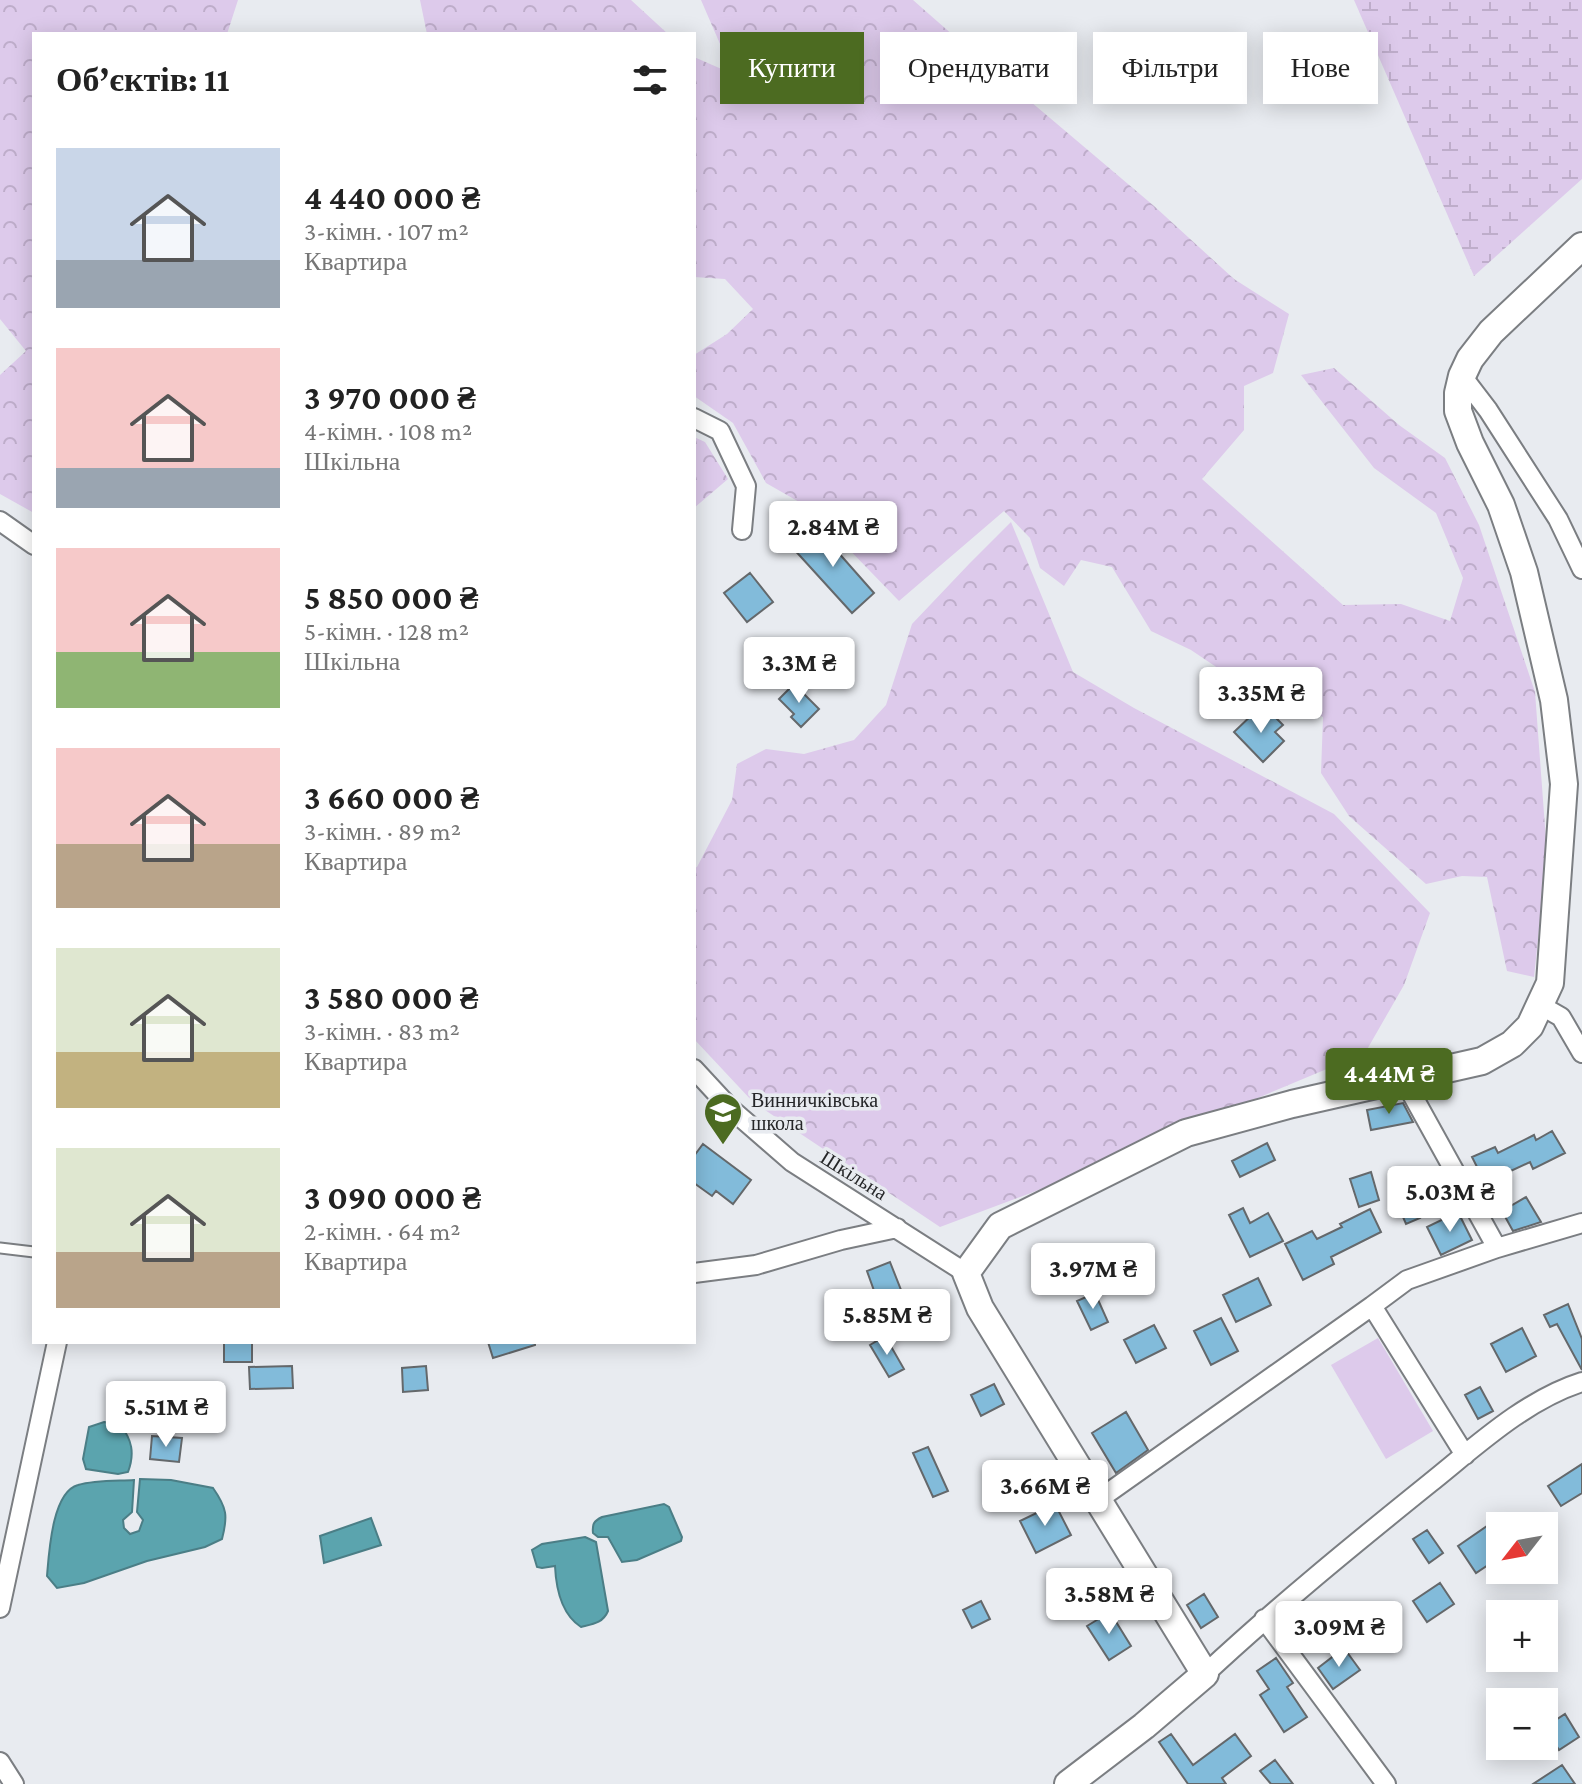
<!DOCTYPE html>
<html lang="uk">
<meta charset="utf-8">
<style>
:root{--surface:#fff;--page:#f6f6f6;--text:#222;--muted:#767676;--accent:#4c6b21}
body{margin:0;font-family:"Crimson Pro",serif;background:var(--page);color:var(--text);height:100vh;display:flex;flex-direction:column;font-size:30px;white-space:nowrap}
*{box-sizing:border-box;margin:0}
p{font-size:26px;color:var(--muted)}
.icon{flex:none;width:44px;height:44px;fill:none;stroke:currentColor;stroke-width:2;stroke-linecap:round;stroke-linejoin:round}
.map{position:relative;flex:1;overflow:hidden}
.details{position:absolute;left:32px;top:32px;width:664px;height:1312px;display:flex;flex-direction:column;background:var(--surface);border-radius:0px;box-shadow:0 4px 20px #0003}
.details>*{flex:none}
.hud{position:absolute;left:720px;top:32px;width:742px;height:72px;display:flex;gap:16px}
.needle{width:52px;rotate:239deg}
.controls{position:absolute;left:1486px;top:1512px;display:grid;gap:16px}
.controls a{display:grid;place-items:center;width:72px;height:72px;border-radius:0px;background:var(--surface);box-shadow:0 4px 20px #0003;font-size:40px}
.price{position:absolute;translate:-50% -68px;padding:0 18px;border-radius:8px;background:#fff;color:#222;font-size:26px;line-height:52px;filter:drop-shadow(0 2px 4px #0008)}
.price::after{content:'';position:absolute;left:50%;top:48px;width:24px;height:18px;margin-left:-12px;background:inherit;clip-path:polygon(0 0,100% 0,50% 100%)}
.price.current{background:var(--accent);color:#fff}
ul{padding:0;list-style:none}
li{display:flex;align-items:center;gap:24px;height:200px;padding:0 24px}
li span{display:grid;place-items:center;flex:none;width:224px;height:160px;border-radius:0px;color:#555}
li>.icon{margin-inline-start:auto}
span .icon{width:96px;height:96px;fill:#fffc;stroke-width:1}
li b{font-size:34px}
h2{display:flex;justify-content:space-between;align-items:center;height:96px;padding:0 24px;font-size:34px}
.pill{padding:0 28px;border-radius:0px;background:var(--surface);box-shadow:0 4px 20px #0003;font-size:28px;line-height:72px}
.pill.current{background:var(--accent);color:#fff}
.map>svg:first-child{display:block}
.forest{fill:url(#forest-crowns)}
.wetland{fill:url(#wetland-marsh)}
.park{fill:#ddcaeb}
.water{fill:#5ba4ae;stroke:#4b7e86;stroke-width:2}
.building{fill:#82bbda;stroke:#64686b;stroke-width:2}
.lines{fill:none;stroke-linecap:round;stroke-linejoin:round}
.lane-casing{stroke:#7b7e82;stroke-width:13}
.street-casing{stroke:#7b7e82;stroke-width:22}
.secondary-casing{stroke:#7b7e82;stroke-width:30}
.lane{stroke:#fff;stroke-width:9}
.street{stroke:#fff;stroke-width:18}
.secondary{stroke:#fff;stroke-width:26}
.labels{text-anchor:middle;dominant-baseline:central;stroke-width:7;stroke-linejoin:round;paint-order:stroke}
.poi-label{font-size:20px;fill:#252628;stroke:#e8ebf0;text-anchor:start}
.street-label{font-size:20px;fill:#252628;stroke:#e8ebf0}
</style>
<div class="map">
<svg width="1582" height="1784" viewBox="0 0 1582 1784">
<defs>
<pattern id="forest-crowns" width="20" height="18" patternUnits="userSpaceOnUse" patternTransform="scale(2)"><rect width="20" height="18" fill="#ddcaeb"/><path d="M2 6a3 3 0 1 1 6 0M12 15a3 3 0 1 1 6 0" fill="none" stroke="#beadca"/></pattern>
<pattern id="wetland-marsh" width="20" height="14" patternUnits="userSpaceOnUse" patternTransform="scale(2)"><rect width="20" height="14" fill="#ddcaeb"/><path d="M1 5h8M5 5V1M11 12h8M15 12V8" fill="none" stroke="#beadca"/></pattern>
</defs>
<rect width="100%" height="100%" fill="#e8ebf0"/>
<path class="forest" d="M0,0H238L227,34H34V513L0,494V375L26,351L0,319Z
M420,0H631L668,34H427Z
M701,0H913L979,58L1154,206L1234,279L1289,314L1273,373L1244,386V430L1202,479L1343,605L1401,604L1450,621L1463,578L1436,513L1374,468L1301,375L1334,368L1399,425L1445,458L1479,525L1535,692L1547,854L1534,977L1507,971L1487,877L1462,876L1426,884L1349,816L1321,773L1323,717L1249,689L1191,650L1151,631L1112,567L1081,560L1064,586L1040,568L1030,538L1004,511L899,601L808,507L766,483L733,423L694,396V355L727,334L753,309L725,279L694,277V57L733,74Z
M694,437L705,442L728,479L694,508Z
M1011,522L1073,672L1134,708L1334,814L1430,913L1404,985L1365,1053L1031,1193L940,1227L753,1102L694,1039V868L697,867L732,800L737,764L766,749L804,754L854,740L886,705L912,624L969,564Z"/>
<path class="wetland" d="M1354,0H1582V179L1474,276Z"/>
<path class="park" d="M1378,1338L1433,1431L1386,1459L1331,1365Z"/>
<path class="water" d="M104,1422L120,1424C132,1440 135,1453 128,1472L118,1474L86,1469L83,1459L89,1427Z
M140,1479L171,1480L213,1488C227,1508 228,1516 222,1539L205,1547L147,1561L84,1583L57,1588L47,1576C49,1553 52,1492 78,1485C95,1480 116,1481 134,1480L132,1512L123,1520L124,1528L130,1534L139,1531L143,1520L137,1512Z
M664,1504L669,1507L682,1537L681,1541L637,1560L622,1562L608,1537H598L593,1533C592,1524 594,1521 602,1517Z
M371,1518L381,1545L324,1563L320,1536Z
M585,1537L596,1542L608,1611C603,1623 593,1624 581,1627C561,1614 556,1588 555,1566L542,1568L537,1567L532,1550L542,1544Z"/>
<path class="building" d="M814,525L874,593L852,613L791,546Z
M750,573L773,602L747,622L724,593Z
M794,684L819,709L801,727L791,717L794,714L779,699Z
M1256,711L1265,721L1272,714L1283,725L1275,732L1284,741L1263,762L1234,732Z
M1403,1103L1413,1122L1371,1130L1367,1110Z
M1552,1131L1565,1153L1533,1169L1530,1162L1485,1183L1472,1157L1495,1147L1498,1153L1534,1135L1536,1140Z
M1267,1143L1275,1160L1240,1177L1232,1161Z
M703,1144L751,1180L733,1204L716,1191L712,1196L694,1183V1156Z
M1371,1172L1379,1200L1359,1207L1350,1179Z
M1408,1190L1420,1218L1406,1224L1394,1196Z
M1526,1197L1541,1222L1513,1231L1502,1211Z
M1243,1208L1250,1223L1268,1213L1283,1241L1250,1257L1229,1215Z
M1370,1209L1381,1232L1331,1257L1334,1264L1303,1280L1285,1244L1312,1231L1317,1239L1342,1227L1340,1224Z
M1458,1212L1472,1240L1441,1255L1427,1227Z
M890,1262L901,1290L877,1299L867,1271Z
M1258,1278L1271,1305L1236,1322L1223,1295Z
M1095,1293L1108,1322L1091,1330L1077,1301Z
M1568,1304L1582,1339V1370L1557,1324L1550,1327L1544,1315Z
M884,1309L892,1323L874,1334L866,1320Z
M1221,1318L1238,1351L1211,1365L1194,1331Z
M1154,1325L1166,1348L1136,1363L1124,1340Z
M1522,1328L1536,1356L1506,1372L1491,1344Z
M885,1336L904,1369L889,1377L870,1345Z
M224,1342H252V1362H224Z
M488,1342H535V1345L493,1358Z
M292,1366L293,1388L250,1389L249,1367Z
M426,1366L428,1390L403,1392L402,1368Z
M994,1384L1004,1404L981,1416L971,1395Z
M1480,1387L1493,1411L1478,1419L1465,1395Z
M1126,1412L1148,1450L1116,1473L1092,1433Z
M152,1436L182,1438L179,1462L150,1459Z
M928,1447L948,1491L933,1497L913,1453Z
M1582,1464V1493L1561,1506L1548,1486Z
M1055,1504L1071,1535L1036,1553L1020,1521Z
M1500,1517V1557L1476,1573L1458,1546Z
M1427,1530L1443,1553L1429,1563L1413,1539Z
M1440,1583L1454,1604L1427,1622L1413,1601Z
M1204,1594L1218,1617L1201,1628L1187,1605Z
M981,1601L990,1619L972,1628L963,1610Z
M1110,1612L1131,1646L1109,1660L1087,1626Z
M1344,1648L1360,1670L1333,1689L1318,1668Z
M1276,1658L1293,1683L1287,1687L1307,1717L1284,1732L1260,1695L1269,1689L1257,1671Z
M1565,1714L1579,1737L1559,1750L1545,1727Z
M1171,1734L1193,1765L1235,1734L1251,1756L1222,1778L1226,1784H1188L1159,1742Z
M1275,1760L1293,1784H1271L1260,1771Z
M1562,1765L1575,1784H1533Z"/>
<g class="lines">
<g class="lane-casing">
<path id="lane" d="M0,1248L34,1252"/>
</g>
<g class="street-casing">
<path id="street" d="M1462,376L1488,410L1558,519L1582,569
M694,418L720,431L746,486L742,530
M0,521L34,545
M1540,1005L1561,1017L1582,1053
M694,1069L731,1109L792,1162L966,1273
M1404,1080L1497,1248
M694,1273L756,1265L841,1240L897,1228
M1372,1306L1465,1455
M1098,1500L1372,1306L1407,1280L1497,1248L1582,1223
M0,1608L57,1342
M1264,1619L1386,1784
M1205,1674C1277,1607 1353,1545 1430,1483C1475,1447 1525,1400 1582,1382
M0,1762L14,1784"/>
</g>
<g class="secondary-casing">
<path id="secondary" d="M1068,1784L1144,1726L1205,1674L980,1308L966,1273L1000,1226L1186,1133L1292,1104L1482,1061L1512,1044L1530,1026L1550,983L1564,784L1554,700L1524,572L1501,505L1470,443L1458,411V393L1462,376L1470,359L1491,332L1582,246"/>
</g>
<use href="#lane" class="lane"/>
<use href="#street" class="street"/>
<use href="#secondary" class="secondary"/>
</g>
<defs>
<g id="school-pin" transform="scale(2)"><path d="M0 17L-7.5 6A9.5 9.5 0 1 1 7.5 6Z" fill="#4c6b21" stroke="#e8ebf0"/><path d="M0-5L7-2L0 1L-7-2ZM-4 1L0 2.5L4 1V4Q0 6-4 4Z" fill="#fff"/></g>
</defs>
<g fill-rule="evenodd">
<use href="#school-pin" x="723" y="1112"/>
</g>
<g class="labels">
<g class="poi-label">
<text x="751" y="1100">Винничківська<tspan x="751" dy="23">школа</tspan></text>
</g>
<g class="street-label">
<text transform="translate(854 1175) rotate(32)">Шкільна</text>
</g>
</g>
</svg>
<div class="controls">
<a><svg class="needle" viewBox="-14 -14 28 28"><path d="M0-13l5 13h-10z" fill="#e53935"/><path d="M0 13l5-13h-10z" fill="#767676"/></svg></a>
<a>+</a>
<a>−</a>
</div>
<b class="price" style="left:833px;top:569px">2.84M ₴</b>
<b class="price" style="left:799px;top:705px">3.3M ₴</b>
<b class="price" style="left:1261px;top:735px">3.35M ₴</b>
<b class="price current" style="left:1389px;top:1116px">4.44M ₴</b>
<b class="price" style="left:1450px;top:1234px">5.03M ₴</b>
<b class="price" style="left:1093px;top:1311px">3.97M ₴</b>
<b class="price" style="left:887px;top:1357px">5.85M ₴</b>
<b class="price" style="left:166px;top:1449px">5.51M ₴</b>
<b class="price" style="left:1045px;top:1528px">3.66M ₴</b>
<b class="price" style="left:1109px;top:1636px">3.58M ₴</b>
<b class="price" style="left:1339px;top:1669px">3.09M ₴</b>
<div class="hud">
<a class="pill current">Купити</a>
<a class="pill">Орендувати</a>
<a class="pill">Фільтри</a>
<a class="pill">Нове</a>
</div>
<section class="details">
<h2>Об’єктів: 11<svg class="icon" aria-label="filters" viewBox="0 0 24 24"><path d="M4 7h16M4 17h16"/><circle cx="9" cy="7" r="2"/><circle cx="15" cy="17" r="2"/></svg></h2>
<ul>
<li><span style="background:linear-gradient(#c9d6e8 70%,#9aa5b1 0)"><svg class="icon" aria-label="home" viewBox="0 0 24 24"><path d="M3 11l9-7 9 7M6 9v11h12V9"/></svg></span><div><b>4 440 000 ₴</b><p>3-кімн. · 107 m²</p><p>Квартира</p></div></li>
<li><span style="background:linear-gradient(#f6c9c9 75%,#9aa5b1 0)"><svg class="icon" aria-label="home" viewBox="0 0 24 24"><path d="M3 11l9-7 9 7M6 9v11h12V9"/></svg></span><div><b>3 970 000 ₴</b><p>4-кімн. · 108 m²</p><p>Шкільна</p></div></li>
<li><span style="background:linear-gradient(#f6c9c9 65%,#8fb573 0)"><svg class="icon" aria-label="home" viewBox="0 0 24 24"><path d="M3 11l9-7 9 7M6 9v11h12V9"/></svg></span><div><b>5 850 000 ₴</b><p>5-кімн. · 128 m²</p><p>Шкільна</p></div></li>
<li><span style="background:linear-gradient(#f6c9c9 60%,#b9a48a 0)"><svg class="icon" aria-label="home" viewBox="0 0 24 24"><path d="M3 11l9-7 9 7M6 9v11h12V9"/></svg></span><div><b>3 660 000 ₴</b><p>3-кімн. · 89 m²</p><p>Квартира</p></div></li>
<li><span style="background:linear-gradient(#dfe7d0 65%,#c2b280 0)"><svg class="icon" aria-label="home" viewBox="0 0 24 24"><path d="M3 11l9-7 9 7M6 9v11h12V9"/></svg></span><div><b>3 580 000 ₴</b><p>3-кімн. · 83 m²</p><p>Квартира</p></div></li>
<li><span style="background:linear-gradient(#dfe7d0 65%,#b9a48a 0)"><svg class="icon" aria-label="home" viewBox="0 0 24 24"><path d="M3 11l9-7 9 7M6 9v11h12V9"/></svg></span><div><b>3 090 000 ₴</b><p>2-кімн. · 64 m²</p><p>Квартира</p></div></li>
</ul>
</section>
</div>
